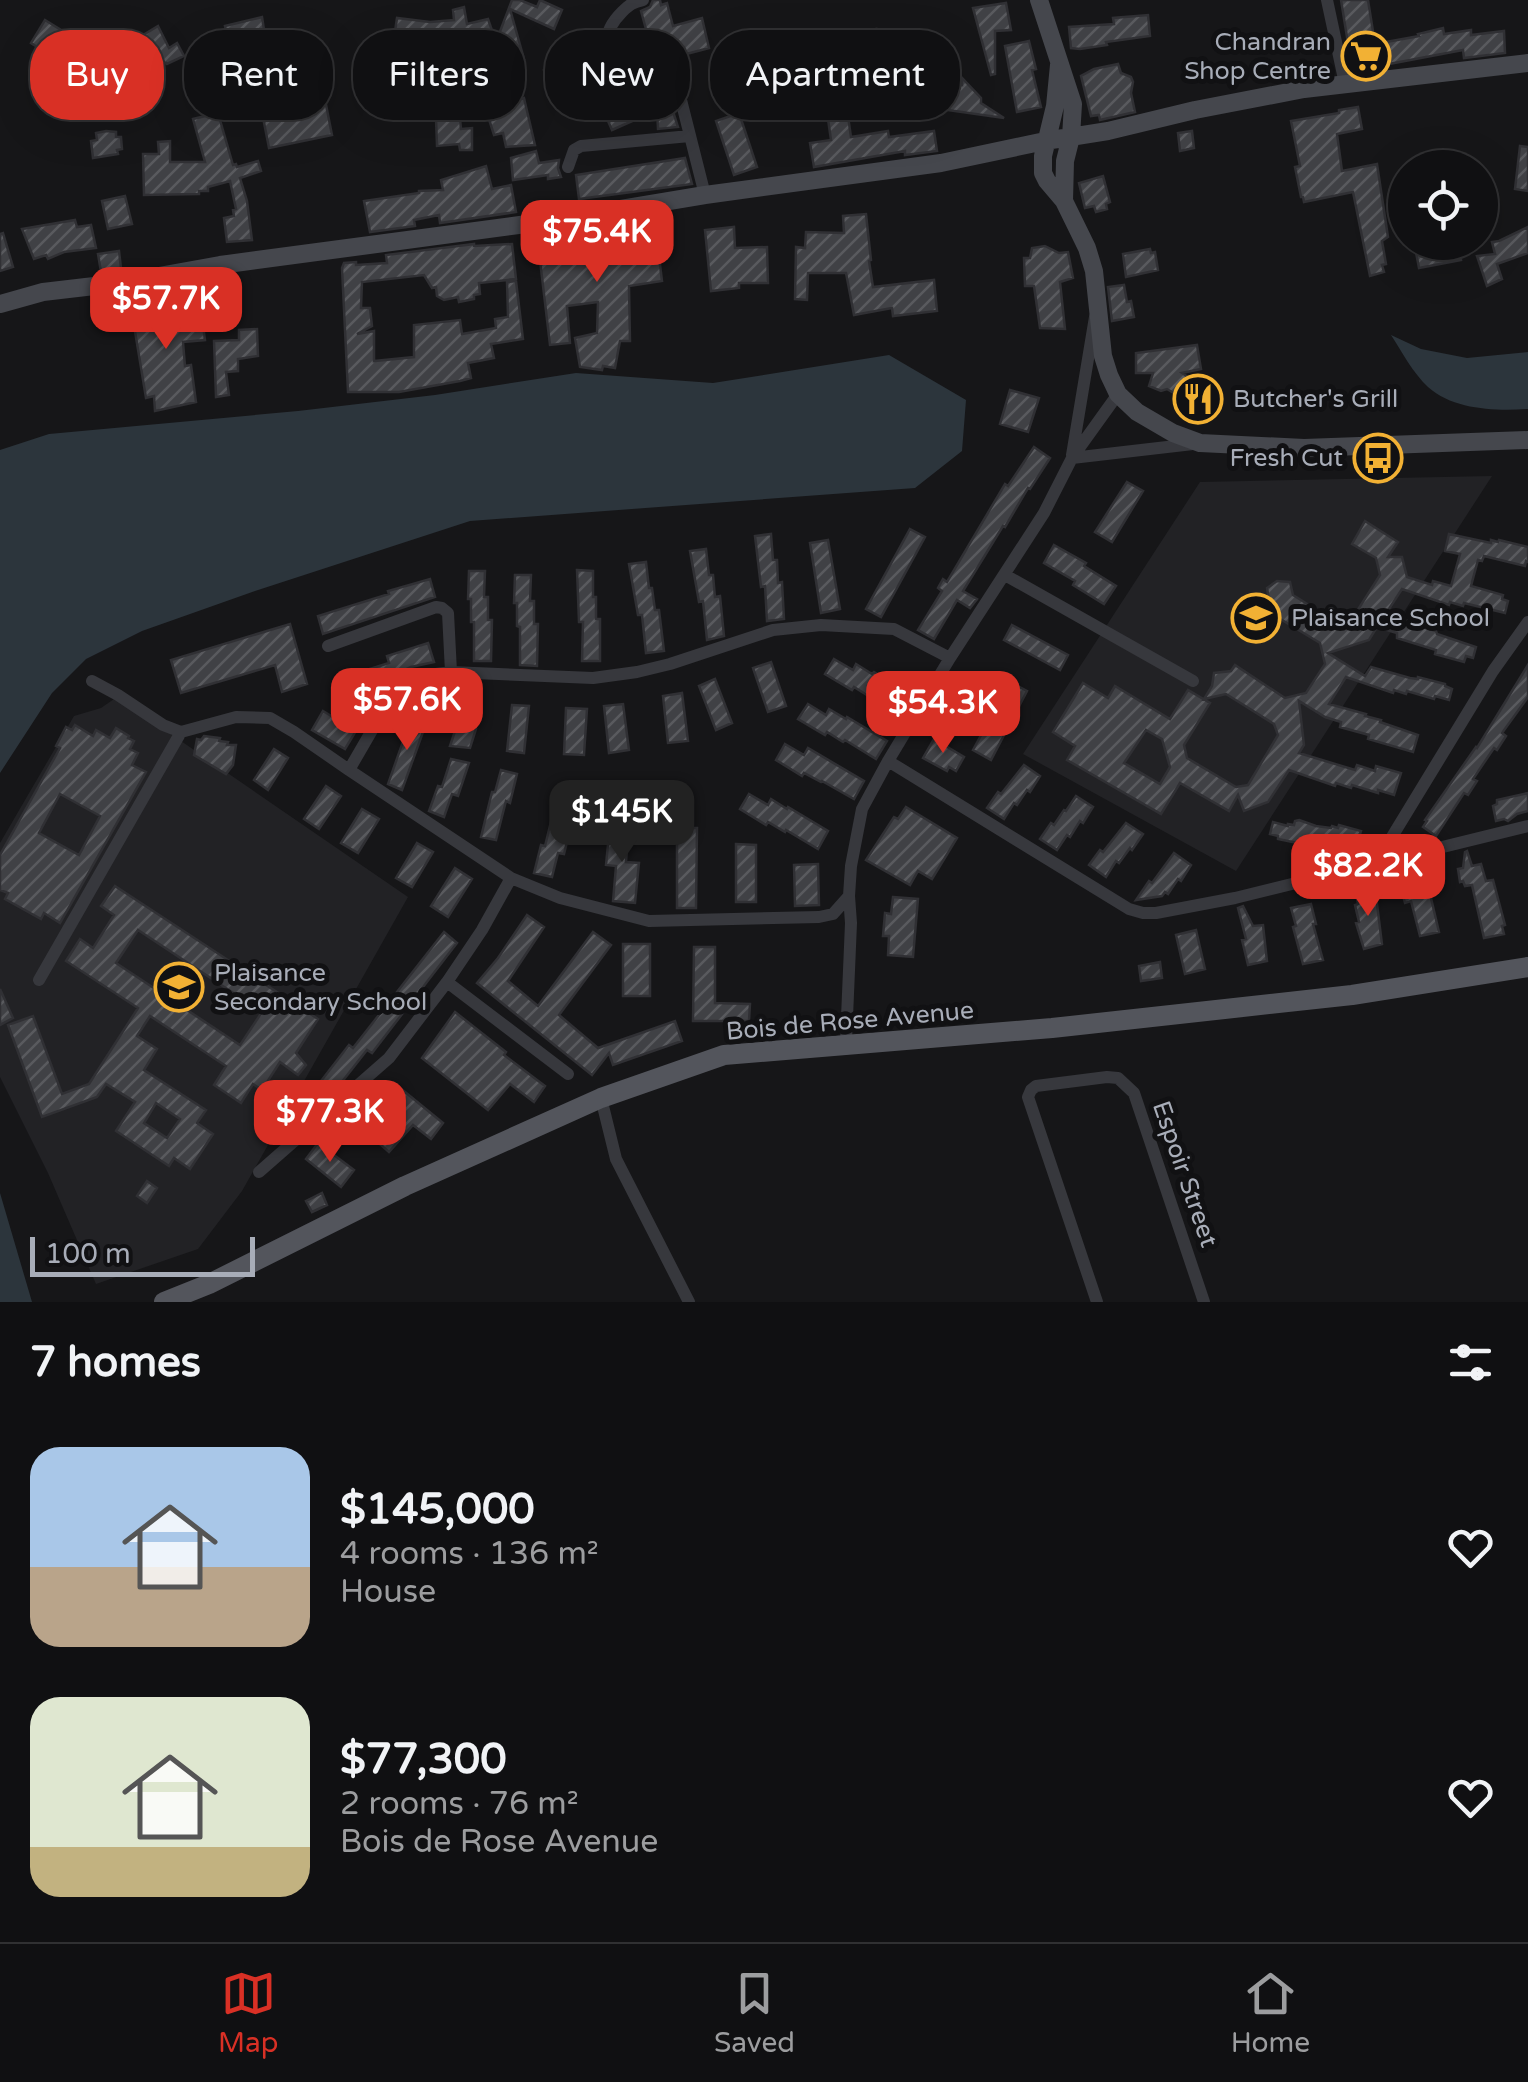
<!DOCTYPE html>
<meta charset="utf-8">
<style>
:root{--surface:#101012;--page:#19191b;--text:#f1f3f6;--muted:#9c9d9f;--line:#303032;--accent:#d93025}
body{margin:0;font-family:"Varela Round",sans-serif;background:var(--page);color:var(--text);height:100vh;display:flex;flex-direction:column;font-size:38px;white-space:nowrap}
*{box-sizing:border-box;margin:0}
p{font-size:32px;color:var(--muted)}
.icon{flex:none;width:55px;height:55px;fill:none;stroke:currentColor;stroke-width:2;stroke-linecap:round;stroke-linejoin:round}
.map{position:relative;height:1302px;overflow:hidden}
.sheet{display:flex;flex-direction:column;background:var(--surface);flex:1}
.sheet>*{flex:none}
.top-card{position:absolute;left:30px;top:30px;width:1000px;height:90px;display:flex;gap:20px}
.fabs{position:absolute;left:1388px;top:150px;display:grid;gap:20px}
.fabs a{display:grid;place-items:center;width:110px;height:110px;border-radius:50%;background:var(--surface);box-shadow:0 10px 40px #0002,0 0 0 2px var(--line);font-size:50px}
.scale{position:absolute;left:30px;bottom:25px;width:225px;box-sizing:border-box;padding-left:10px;border:5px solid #a8adb8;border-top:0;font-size:28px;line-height:35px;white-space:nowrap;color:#a8adb8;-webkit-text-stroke:8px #111113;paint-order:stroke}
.price{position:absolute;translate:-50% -85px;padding:0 22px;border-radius:20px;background:var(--accent);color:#fff;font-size:32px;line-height:65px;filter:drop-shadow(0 2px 5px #0008)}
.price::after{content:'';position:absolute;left:50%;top:60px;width:30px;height:22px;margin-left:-15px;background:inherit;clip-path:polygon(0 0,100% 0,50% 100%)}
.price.selected{background:#222;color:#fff}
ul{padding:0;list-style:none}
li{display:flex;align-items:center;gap:30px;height:250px;padding:0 30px}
li span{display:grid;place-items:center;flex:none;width:280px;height:200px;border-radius:30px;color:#555}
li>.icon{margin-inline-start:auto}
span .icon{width:120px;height:120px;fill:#fffc;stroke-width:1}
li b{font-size:42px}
h2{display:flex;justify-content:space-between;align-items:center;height:120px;padding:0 30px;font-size:42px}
.chip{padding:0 35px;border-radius:40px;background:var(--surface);box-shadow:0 10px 40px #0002,0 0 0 2px var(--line);font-size:35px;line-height:90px}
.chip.selected{background:var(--accent);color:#fff}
.dock{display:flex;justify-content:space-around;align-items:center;height:140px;border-top:2px solid var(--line);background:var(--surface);font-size:28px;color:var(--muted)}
.dock a{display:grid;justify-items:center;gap:5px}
.dock .selected{color:var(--accent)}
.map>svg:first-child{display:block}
.built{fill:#222225}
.water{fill:#2c353c}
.building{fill:url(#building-hatch);stroke:#303034;stroke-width:2.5;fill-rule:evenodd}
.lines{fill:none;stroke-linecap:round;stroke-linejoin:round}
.minor{stroke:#37383d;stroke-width:12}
.secondary{stroke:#45474d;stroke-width:18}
.primary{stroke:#53555c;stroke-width:20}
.labels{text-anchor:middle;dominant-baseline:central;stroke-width:10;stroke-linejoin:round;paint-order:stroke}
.poi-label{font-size:25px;fill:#a8adb8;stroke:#111113;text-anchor:start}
.street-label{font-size:25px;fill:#a8adb8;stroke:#111113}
</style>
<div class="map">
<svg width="1528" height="1302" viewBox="0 0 1528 1302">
<defs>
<pattern id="building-hatch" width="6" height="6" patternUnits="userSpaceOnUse" patternTransform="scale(2.5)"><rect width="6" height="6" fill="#404145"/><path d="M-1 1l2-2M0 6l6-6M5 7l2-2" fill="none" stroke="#595a5e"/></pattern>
</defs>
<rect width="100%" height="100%" fill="#161618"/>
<path class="built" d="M1492,476L1236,871L1023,754L1200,482Z
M117,697L408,897L242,1191L198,1249L96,1284L48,1173L0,1077V843L74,716L101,708Z"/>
<path class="water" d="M1391,335L1421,349L1467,358L1528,352V409C1495,411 1454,410 1428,387C1413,373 1402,352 1391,335Z
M889,355L966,400L962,451L915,488L470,521L255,591L142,631L86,659L52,693L0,773V450L49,434L298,411L435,395L576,373L713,383Z
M0,1193L32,1302H0Z"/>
<path class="building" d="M512,0H520L537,7L540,0L562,10L554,29L510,9L524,59L500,65L495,50L469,57L471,96H468L456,60L401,64L399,39L394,38L397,18L430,22L454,20L453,10L464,7L467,24L488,19L496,42Z
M653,0H660L661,5L667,3L673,26L702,18L709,48L641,66L634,36L647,33L641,11L650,7Z
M1341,0H1368L1375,44L1419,36L1418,34L1443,28L1444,34L1471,30V35L1504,31L1505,53L1464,58L1463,50L1389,64L1387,57L1351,62Z
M1006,3L1011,30L995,31V74L991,75L973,8Z
M1148,15L1150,36L1106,42L1107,45L1080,49L1071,48L1069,27L1114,24L1113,18Z
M262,17L265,36L235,42L234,40L228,41L225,26Z
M45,20L69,35L52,62L39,54L42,50L31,43Z
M158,26L169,48L177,43L184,56L167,64L166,63L156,66L140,37Z
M877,29L916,35L918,49L910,51L911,78L878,81L879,86L868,87L870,104L847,109L851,137L888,131L889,137L934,131L937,151L905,155V151L814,167L810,143L831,140L819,57L856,51L858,61L880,58Z
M1029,41L1036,69L1032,70L1041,107L1017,112L1005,46Z
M803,43L809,68L726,90L720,65Z
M581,45L608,83L595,92L581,72L556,89L544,70Z
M99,46L101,69L79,72L76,49Z
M1118,64L1121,73L1131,77L1133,82L1131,93L1135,112L1100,120L1099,115L1091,116L1081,76L1094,69Z
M138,73L147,97L140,99L141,103L119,109L117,102L82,110L78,96Z
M320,74L332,135L269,148L257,87Z
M915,78L962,85V78L981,98V103L1004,118L912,105Z
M524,98L535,145L506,147L503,133L494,135L486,110Z
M635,98L637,102L669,99L678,127L658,129L657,110L612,130L604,112Z
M1358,107L1362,129L1337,134L1342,171L1377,164L1388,237L1382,241L1386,264L1382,265L1384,272L1370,276L1353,192L1304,202L1303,197H1301L1295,167L1300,166L1291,121L1339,113V110Z
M218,113L233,165L236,164L237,167L258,161L261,171L240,178L247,201L252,240L227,242L224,218L234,216L233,210L236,209L230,181L208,187V191H199V194L144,195L143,154H159L158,142L170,141V162H205L193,119Z
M739,113L757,167L734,175L716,121Z
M460,118L461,129L472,128V150H460L459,144L437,146L436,119Z
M106,131L116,132V137H121L122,149L117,150L118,154L93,158L91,141L97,140L96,133Z
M1192,131L1194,148L1180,151L1178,133Z
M1520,146L1528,147V191L1515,189Z
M536,151L539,163L559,160L558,168L561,177L548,179V175L513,180L511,158Z
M685,158L692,184L579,199L576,175Z
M486,166L492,189L511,185L516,212L440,223L439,215L414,220L415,226L370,232L364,201L419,193V191L443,190L441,180Z
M1103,176L1110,202L1106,204L1107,209L1096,212L1094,206L1085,208L1079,183Z
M125,196L132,224L108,229L102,201Z
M866,214L871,260L869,261L873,287L934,280L937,311L893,316L892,308L854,315L846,273H808L807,300L795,299L796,247L805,248L806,232L844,233L843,216Z
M75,220L77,227L91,225L96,248L64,252L48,259L46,255L34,259L22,229Z
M655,223L662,281L629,286L630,341H620L615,368L603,366L602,370L580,367L575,338L597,333L598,302L567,306L570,343L550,345L537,235L550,234V238Z
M734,227L735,248L767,247L768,283H739V288L711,291L705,230Z
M1528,227V253L1497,264L1502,279L1487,286L1477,256L1495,254L1492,242L1499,241Z
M3,233L13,267L0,271V234Z
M1414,242H1457L1461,260L1419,268Z
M474,244V246L512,244L516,279L479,283L480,294L474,295V299L459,302L458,297L444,300L437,296L436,287L432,288L424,275L362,282L361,308H370L372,326L357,334L374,331V361L414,357V325L460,320L462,334L496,328L495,319L508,317L507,282L516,281L523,339L491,344L494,358L468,363L471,378L460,381L399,392H348L342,268L344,263L356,262V265L387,263L386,255Z
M1045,246L1059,253L1068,252L1073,278L1060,282L1065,329L1040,328L1034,286H1025L1024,258H1030L1032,248Z
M1150,249L1151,253L1155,252L1158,270L1126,277L1123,254Z
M119,251L121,268L101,272L98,254Z
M1124,285L1127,302L1131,301L1134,317L1112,321L1108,287Z
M153,298L156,315L181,313L180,306L195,303L196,310H201L205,340L183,342L185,366L191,365L196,402L155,411L154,396L146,398L130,301Z
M257,329L258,356L238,359V371L226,372L229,395L216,397L214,341L239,340V330Z
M1197,345L1201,369L1182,373L1209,392L1200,409L1167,389L1161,391L1149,386L1153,373H1136V353Z
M1010,390L1039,398L1028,432L1000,424Z
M1034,447L1050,458L1030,489L1028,488L1005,527L1003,526L963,591L977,599L970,608L957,600L934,639L918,630L942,591L938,588L943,579L947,582L1005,484L1008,486Z
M1127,482L1143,491L1112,542L1095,532Z
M1365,521L1398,542L1388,557H1402L1407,577L1432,585L1433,581L1451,586L1460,554L1445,551L1449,534L1491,543V540L1498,542L1499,540L1528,547V562L1526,561L1525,566L1484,556L1482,561L1478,560L1471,586L1503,595L1502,599L1508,601L1505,613L1464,603L1463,606L1450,602L1449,605L1402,589L1385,615L1423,625L1422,627L1436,631L1437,634L1476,647L1473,658L1466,656L1464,662L1435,654L1436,650L1397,638V633L1377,627L1369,640L1328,653L1365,676L1371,667L1410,678L1418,679V677L1445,684V686L1452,689L1449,700L1435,696L1434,699L1407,691L1406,694L1394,690L1393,693L1346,677L1329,704L1366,714L1365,716L1381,720L1380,722L1418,735L1413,752L1368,739L1369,735L1340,727L1341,722L1325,717L1299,701L1304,745L1299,753L1355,770L1357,765L1375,771L1376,766L1401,773L1394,795L1378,790V793L1352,785L1351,788L1336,783L1335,786L1289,770L1268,802L1244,811L1238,795L1229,811L1180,783L1161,814L1067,760L1075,746L1053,732L1083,683L1108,698L1115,686L1170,719L1188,690L1210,703L1184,745L1187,758L1236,787L1248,785L1278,735L1274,724L1226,694L1204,699L1212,686L1214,673L1231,671L1235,665L1285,698L1306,693L1325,664L1320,643L1267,611L1270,606L1267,588L1277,581L1290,582L1293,595L1336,622L1352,619L1380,575L1376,558L1352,544ZM1146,730L1162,739L1170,767L1160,784L1124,763Z
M910,529L925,537L881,617L866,609Z
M771,534L773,560H777L778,583L782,582L784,619L767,621L765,586L761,587L755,536Z
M828,540L840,609L821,613L810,543Z
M1054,545L1086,563L1084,566L1116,586L1104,604L1073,585L1075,581L1044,563Z
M706,549L709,575H713L715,597L720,596L724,636L707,640L703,601L699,602L690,551Z
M646,562L649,588H652L655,610H659L664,651L646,653L642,615H638L629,564Z
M577,570L593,571V597H596V619H600V661H582L583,622H579Z
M469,571H485L484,597H488V620H492L491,661H474V622H471V599H468Z
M515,575H531L530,601H534V624H538L537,666L520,665V627L517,626V603H514Z
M430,579L435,597L323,634L318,616L389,594L388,591Z
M290,624L307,684L282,692L275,665L181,693L171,660Z
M1012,625L1068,655L1060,670L1004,640Z
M428,643L434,662L411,667L390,677L391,681L352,693L347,676L389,663L387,656Z
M834,659L853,670L856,664L872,674L874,672L914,696L903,714L871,695L870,697L854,687L852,690L825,674Z
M771,662L786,706L768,712L753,668Z
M1528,665V697L1502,733L1506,736L1497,750L1494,748L1473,779L1477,781L1468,795L1464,793L1436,836L1423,827L1427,821L1425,820L1476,747L1477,748Z
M715,679L732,723L716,730L699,686Z
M1010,682L1027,691L991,760L973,750Z
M682,693L688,741L668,743L663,696Z
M623,704L629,750L609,753L604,706Z
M808,704L826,715L829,709L846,719L847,717L887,741L876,759L845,740L843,742L827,732L825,735L798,719Z
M512,705L529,706L524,753L507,751Z
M566,708L587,709L584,755L564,754Z
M323,711L356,731L345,749L312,730Z
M412,716L427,721L402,790L388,784Z
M458,722L476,729L470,748L450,746Z
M75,725L93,736L96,730L110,738L116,728L129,736L128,738L134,741L130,749L138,753L132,765L146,772L60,923L44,913L41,919L5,899L8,893L0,890V855L60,748L56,746L66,727L72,730ZM60,794L100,816L79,855L39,833Z
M204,736L220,738L219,741L228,742L227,745H236L233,765L226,774L194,755L197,739L201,740Z
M934,739L964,757L956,771L949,767L947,771L923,758Z
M785,744L804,755L808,748L864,781L854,799L822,781L821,782L804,773L802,776L776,760Z
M274,749L288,758L268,790L254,780Z
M451,759L469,763L458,796L452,794L444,817L429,811L438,786L442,787Z
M1024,765L1040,776L1030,792L1027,790L1017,805L1014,803L1004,819L987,808L998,792L1001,794Z
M501,770L517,774L510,803L506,801L496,840L481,837L492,792H495Z
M560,785L580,790L564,854L558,853L552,877L534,873L541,845L545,846Z
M326,786L341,796L319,829L304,819Z
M1528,793V811L1517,814L1508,821L1504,819L1496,821L1493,806L1497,804V800Z
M749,794L768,805L771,799L787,809L788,807L828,831L818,849L786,830L785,832L768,822L766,825L740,809Z
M1076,796L1093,807L1083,823L1080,821L1070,837L1067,835L1057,850L1040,839L1051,823L1054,825L1064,810L1066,811Z
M906,807L957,838L932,879L918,871L910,885L866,860L894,817L898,819Z
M362,809L379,819L358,853L341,843Z
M1299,820L1316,826L1331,828L1332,826L1338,828L1339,825L1361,831L1357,843L1351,841L1350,846L1329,842L1326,849L1278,839V836L1270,834L1273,822L1288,826V824L1294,825L1295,821Z
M1126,823L1143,834L1132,850L1130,848L1119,863L1116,861L1106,877L1089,865L1100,850L1103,852Z
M610,824L629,826L626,862L639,863L635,903L613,901L616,866L606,865Z
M677,828H697L696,908H677Z
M417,843L433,852L412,887L396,878Z
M736,844L756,845V902H736Z
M1467,851L1472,866L1481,864L1486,881L1493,880L1505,925L1502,926L1504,934L1484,938L1472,885L1465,886L1463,881L1460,882L1458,869L1463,868L1465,852Z
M1174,853L1191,865L1181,881L1178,879L1168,894L1165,892L1162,896L1136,900L1149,881L1152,883Z
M818,864L819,905L795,906L794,865Z
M455,868L472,879L448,917L431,906Z
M1418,877L1423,895L1430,894L1439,932L1420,936L1411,901L1405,903L1399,882Z
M115,886L318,1019L296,1053L306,1065L298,1075L280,1062L262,1090L253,1084L241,1103L214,1085L226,1066L150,1016L137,1036L157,1049L144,1070L206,1110L197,1123L213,1134L190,1169L174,1158L169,1166L116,1131L135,1102L106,1084L97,1097L42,1117L8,1025L33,1016L62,1094L89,1084L138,1008L66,961L80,939L93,948L114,915L101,906ZM138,930L262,1012L240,1045L116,963ZM156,1103L180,1119L167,1138L144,1123Z
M1375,888L1382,944L1364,949L1356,923L1359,922L1355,905L1358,904L1356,894Z
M893,897L918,899L913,957L888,955L889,936H883L885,913L891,914Z
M1311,904L1316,924H1313L1323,960L1303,964L1293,927L1296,926L1291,908Z
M1243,906L1253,926L1263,925L1267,961L1248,965L1242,940L1246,939L1238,908Z
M527,915L544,927L508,981L538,1006L593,932L611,945L559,1015L598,1048L675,1021L682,1041L613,1065L609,1053L592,1075L477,983L498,958Z
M1196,930L1205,969L1185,974L1176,935Z
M444,932L457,943L372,1053L367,1050L334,1092L321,1081L349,1045L353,1048Z
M623,944H650V996H623Z
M694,947H715V1003L750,1004L749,1021H693Z
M1160,962L1162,978L1141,981L1139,966Z
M0,989L13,1018L0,1025Z
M455,1012L506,1052L504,1055L545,1086L534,1102L510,1084L488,1110L422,1058Z
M394,1083L443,1123L431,1139L413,1125L389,1152L356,1123L369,1107L372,1110Z
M318,1143L354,1170L341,1187L306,1159Z
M147,1181L157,1188L147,1203L137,1196Z
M322,1193L327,1205L312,1212L306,1201Z"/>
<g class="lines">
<path class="minor" d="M643,0C633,2 629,5 622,12C594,40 609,61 632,85C656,80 663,77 680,96L705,195
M1327,0L1345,84
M568,167L574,150L581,146L690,136
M1072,455L1095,317
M1072,458L1193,444
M1005,575L1193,681
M328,646L436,607L442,608L448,613L451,672
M950,658L894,629L821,625L773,630L670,664L637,672L593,678L451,672L413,677L393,694L349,770L511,878L560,898L649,921L819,917L833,914L849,896L851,866L862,809L888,761L950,658L1044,513L1072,458L1118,394
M92,681L118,695L163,725L181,732L236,717L270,718L294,732L349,770
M888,761L1129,909L1143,913H1156L1235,898L1528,826
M1376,863L1493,671L1528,622
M39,980L181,732
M447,982L568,1074
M846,1041L851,923L849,896
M601,1098L616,1159L689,1302
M259,1172L389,1058L447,982L482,930L511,878
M1097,1302L1028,1097L1031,1090L1036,1086L1107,1077L1118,1078L1134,1093L1204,1302"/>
<path class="secondary" d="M1039,0L1073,104L1071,137L1065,161L1064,201
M1059,65L1055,106L1043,156V173L1047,181L1064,201L1087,248L1094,271L1103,356L1109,375L1118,394L1137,412L1173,433L1200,443L1304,448L1528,440
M0,304L43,292L120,283L220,265L549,221L705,195L941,163L1045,141L1108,131L1195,110L1304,89L1528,63"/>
<path class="primary" d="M164,1302L209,1284L405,1186L601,1098L724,1055L1052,1028L1352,995L1528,967"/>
</g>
<defs>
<g id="supermarket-ring" transform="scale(2.5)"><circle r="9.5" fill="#111113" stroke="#f2b134" stroke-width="1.5"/><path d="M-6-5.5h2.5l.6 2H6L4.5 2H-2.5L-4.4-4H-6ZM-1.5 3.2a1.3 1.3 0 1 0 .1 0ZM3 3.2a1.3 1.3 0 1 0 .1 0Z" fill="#f2b134"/></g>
<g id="restaurant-ring" transform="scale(2.5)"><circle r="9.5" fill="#111113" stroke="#f2b134" stroke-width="1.5"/><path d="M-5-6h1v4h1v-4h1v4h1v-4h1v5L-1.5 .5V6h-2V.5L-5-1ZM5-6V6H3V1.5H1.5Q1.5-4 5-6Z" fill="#f2b134"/></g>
<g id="bus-ring" transform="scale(2.5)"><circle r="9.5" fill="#111113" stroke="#f2b134" stroke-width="1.5"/><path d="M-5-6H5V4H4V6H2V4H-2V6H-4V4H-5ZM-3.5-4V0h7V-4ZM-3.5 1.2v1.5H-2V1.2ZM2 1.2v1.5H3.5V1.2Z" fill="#f2b134"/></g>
<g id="school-ring" transform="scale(2.5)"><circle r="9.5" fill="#111113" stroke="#f2b134" stroke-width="1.5"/><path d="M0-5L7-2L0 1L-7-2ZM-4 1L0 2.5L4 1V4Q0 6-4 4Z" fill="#f2b134"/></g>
</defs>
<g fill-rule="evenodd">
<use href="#supermarket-ring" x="1366" y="56"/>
<use href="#restaurant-ring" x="1198" y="399"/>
<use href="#bus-ring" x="1378" y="458"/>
<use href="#school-ring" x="1256" y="618"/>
<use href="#school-ring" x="179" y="987"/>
</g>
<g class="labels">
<g class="poi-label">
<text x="1331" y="42" text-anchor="end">Chandran<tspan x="1331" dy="29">Shop Centre</tspan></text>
<text x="1233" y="399">Butcher's Grill</text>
<text x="1343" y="458" text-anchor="end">Fresh Cut</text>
<text x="1291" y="618">Plaisance School</text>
<text x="214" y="973">Plaisance<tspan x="214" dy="29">Secondary School</tspan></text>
</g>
<g class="street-label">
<text transform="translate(850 1021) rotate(-5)">Bois de Rose Avenue</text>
<text transform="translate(1185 1174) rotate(71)">Espoir Street</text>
</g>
</g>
</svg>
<div class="fabs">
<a><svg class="icon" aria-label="locate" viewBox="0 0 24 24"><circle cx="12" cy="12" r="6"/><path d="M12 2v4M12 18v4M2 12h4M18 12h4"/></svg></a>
</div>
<div class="scale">100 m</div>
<b class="price" style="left:597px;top:285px">$75.4K</b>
<b class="price" style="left:166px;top:352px">$57.7K</b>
<b class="price" style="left:407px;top:753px">$57.6K</b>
<b class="price" style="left:943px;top:756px">$54.3K</b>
<b class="price selected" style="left:622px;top:865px">$145K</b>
<b class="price" style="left:1368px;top:919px">$82.2K</b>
<b class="price" style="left:330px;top:1165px">$77.3K</b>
<div class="top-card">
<a class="chip selected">Buy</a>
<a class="chip">Rent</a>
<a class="chip">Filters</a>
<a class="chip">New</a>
<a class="chip">Apartment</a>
</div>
</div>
<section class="sheet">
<h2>7 homes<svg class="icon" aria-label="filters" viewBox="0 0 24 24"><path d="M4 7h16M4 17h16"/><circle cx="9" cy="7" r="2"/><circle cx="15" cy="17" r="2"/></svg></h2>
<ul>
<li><span style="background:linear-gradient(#a9c7e8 60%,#b9a48a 0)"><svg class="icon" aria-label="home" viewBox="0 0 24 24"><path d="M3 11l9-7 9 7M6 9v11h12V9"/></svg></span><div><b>$145,000</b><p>4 rooms · 136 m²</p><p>House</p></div><svg class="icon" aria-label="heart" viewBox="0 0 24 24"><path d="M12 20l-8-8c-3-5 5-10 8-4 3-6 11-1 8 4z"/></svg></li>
<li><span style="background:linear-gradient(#dfe7d0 75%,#c2b280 0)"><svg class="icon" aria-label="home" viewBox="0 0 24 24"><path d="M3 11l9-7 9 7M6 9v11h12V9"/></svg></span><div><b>$77,300</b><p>2 rooms · 76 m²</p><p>Bois de Rose Avenue</p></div><svg class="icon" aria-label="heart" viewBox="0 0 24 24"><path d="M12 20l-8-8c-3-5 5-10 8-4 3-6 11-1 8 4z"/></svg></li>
</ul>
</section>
<nav class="dock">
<a class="selected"><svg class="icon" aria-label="map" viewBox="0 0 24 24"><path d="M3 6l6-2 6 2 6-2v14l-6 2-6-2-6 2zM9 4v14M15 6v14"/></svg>Map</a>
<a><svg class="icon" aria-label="saved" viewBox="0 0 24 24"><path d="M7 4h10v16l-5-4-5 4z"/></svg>Saved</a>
<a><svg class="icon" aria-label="home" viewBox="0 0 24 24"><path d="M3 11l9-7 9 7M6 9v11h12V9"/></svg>Home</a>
</nav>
